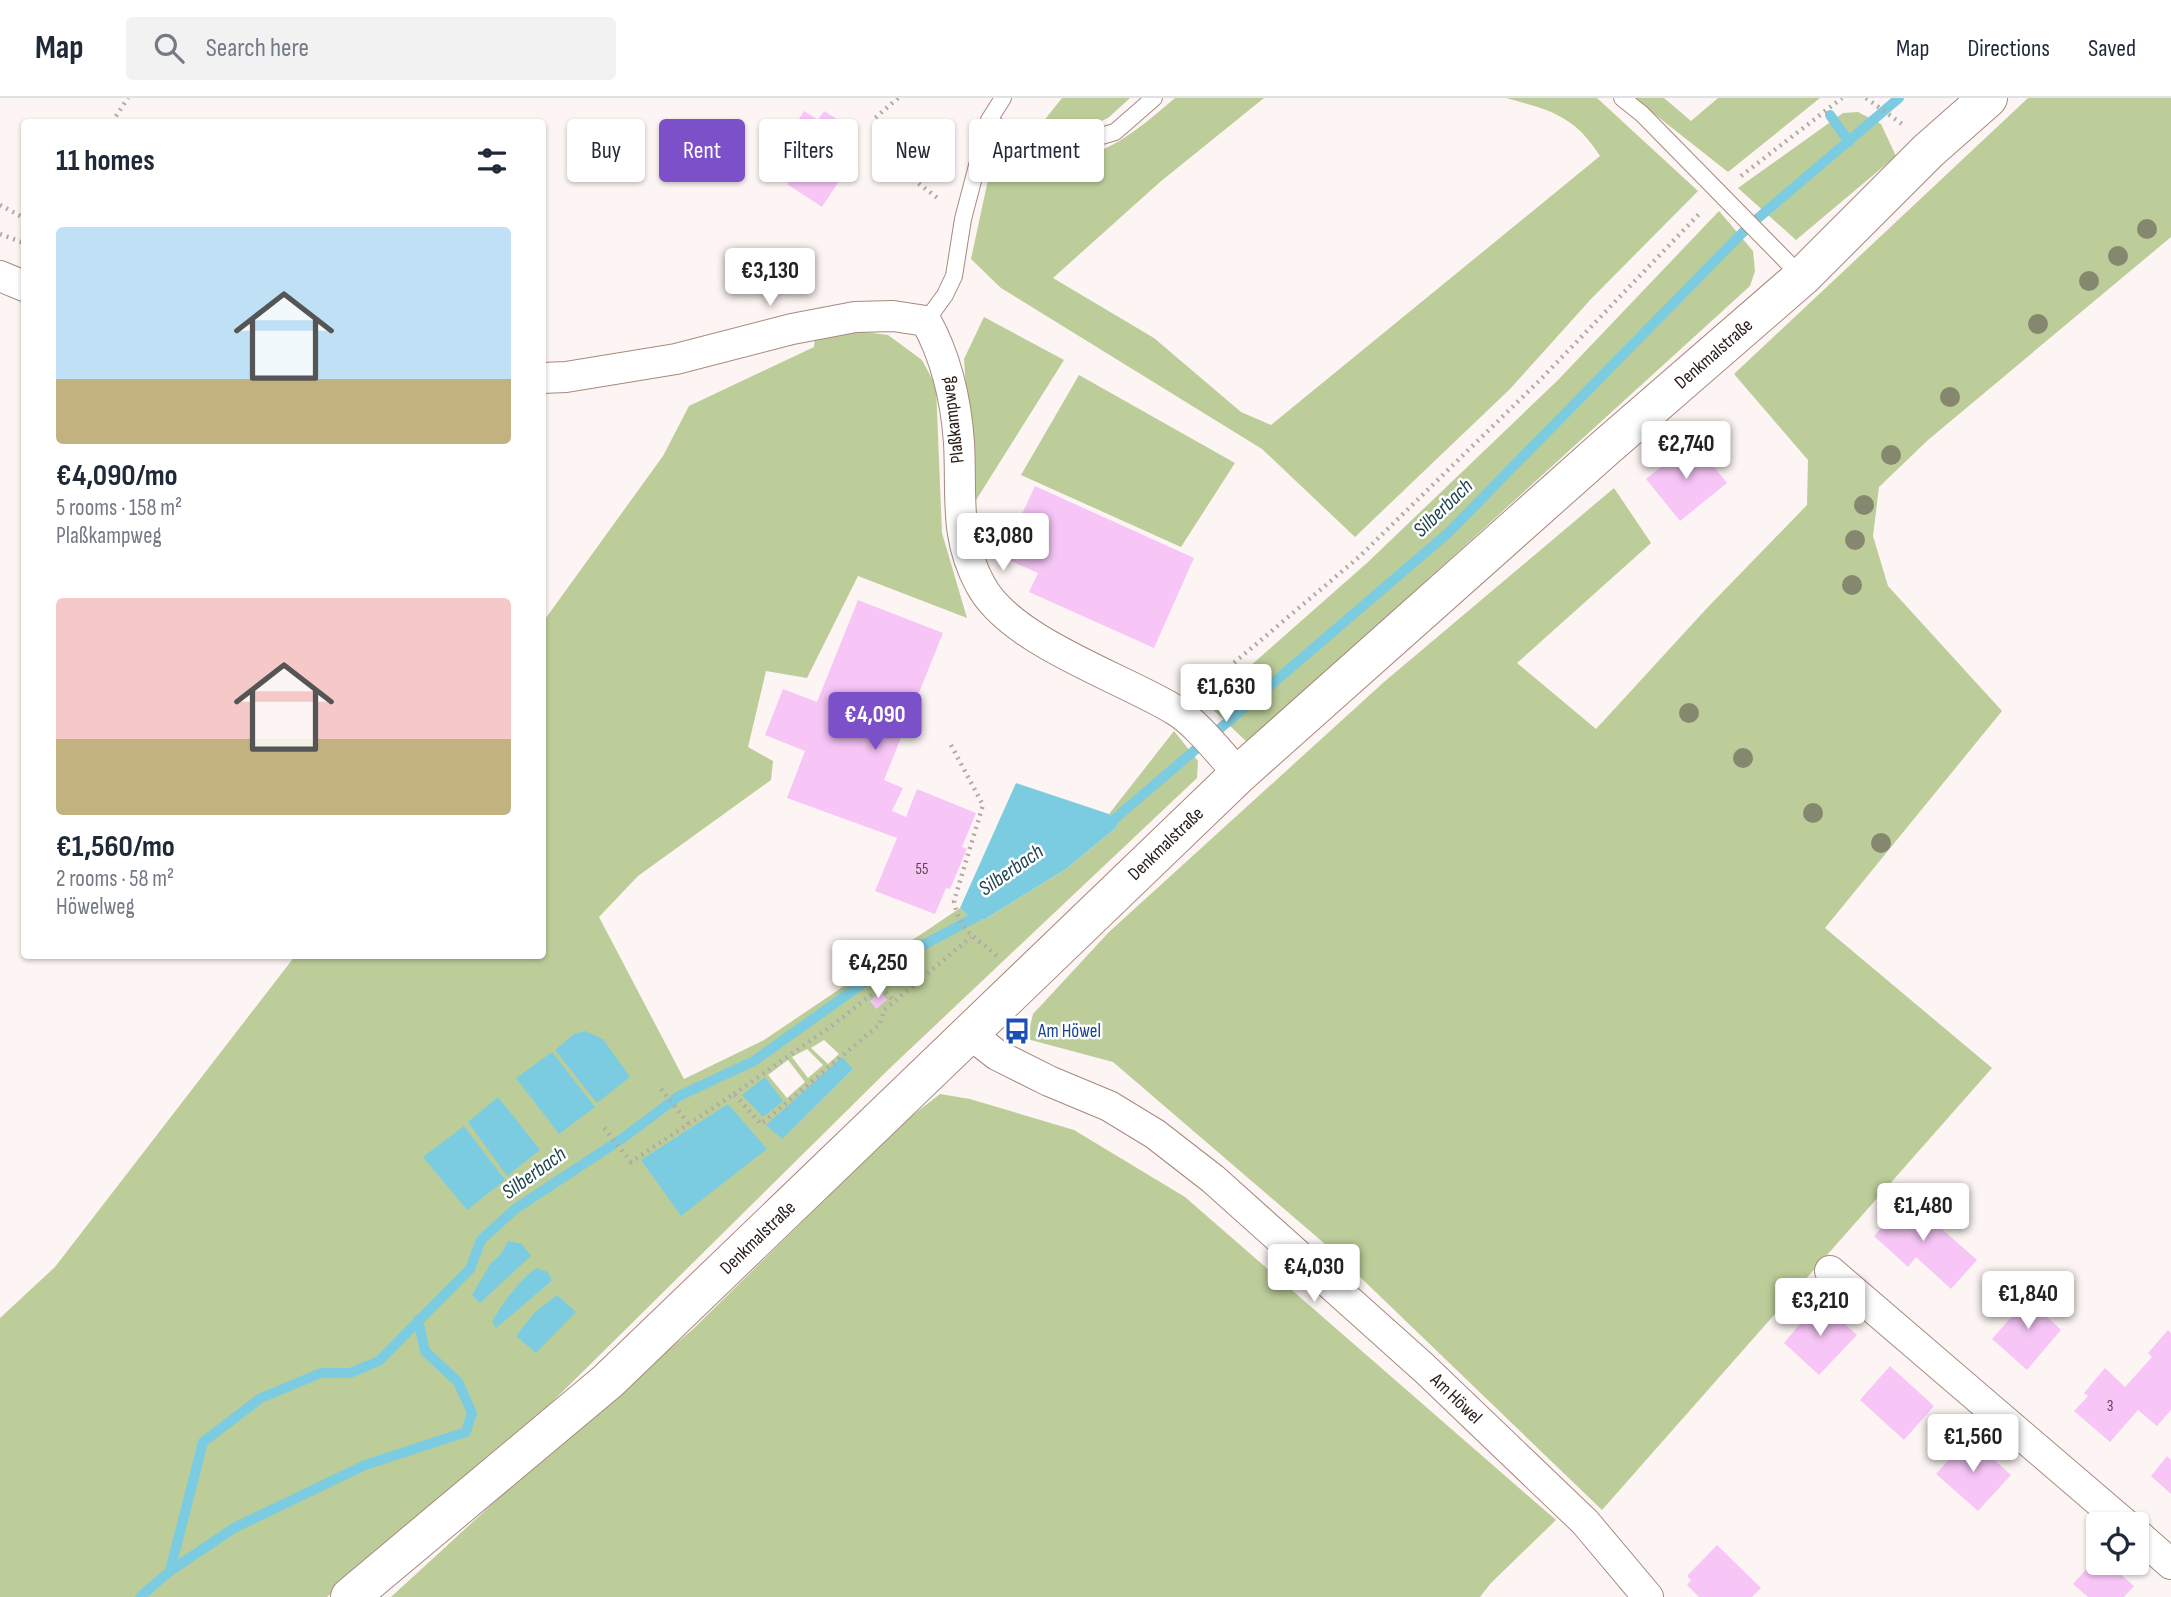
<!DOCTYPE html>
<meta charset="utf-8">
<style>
:root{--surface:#fff;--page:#f2f2f3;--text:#1f2937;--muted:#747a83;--line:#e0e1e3;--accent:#7b50c9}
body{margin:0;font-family:"Sofia Sans Condensed",sans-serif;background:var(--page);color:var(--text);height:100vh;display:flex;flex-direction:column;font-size:26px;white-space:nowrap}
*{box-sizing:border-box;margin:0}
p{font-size:23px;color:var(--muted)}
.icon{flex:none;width:38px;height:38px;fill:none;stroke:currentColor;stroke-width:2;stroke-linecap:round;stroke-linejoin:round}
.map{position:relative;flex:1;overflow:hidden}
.details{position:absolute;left:21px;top:21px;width:525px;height:840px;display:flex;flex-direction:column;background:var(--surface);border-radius:7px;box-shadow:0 2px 5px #0004}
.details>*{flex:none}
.banner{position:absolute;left:567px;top:21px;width:665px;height:63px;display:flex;gap:14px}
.buttons{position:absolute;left:2086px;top:1414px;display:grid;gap:14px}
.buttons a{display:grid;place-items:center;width:63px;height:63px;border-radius:7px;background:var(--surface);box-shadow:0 2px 5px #0004;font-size:35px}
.price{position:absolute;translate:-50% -60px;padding:0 16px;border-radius:7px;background:#fff;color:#222;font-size:23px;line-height:46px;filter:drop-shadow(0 2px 4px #0008)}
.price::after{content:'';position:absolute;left:50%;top:42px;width:21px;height:16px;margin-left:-10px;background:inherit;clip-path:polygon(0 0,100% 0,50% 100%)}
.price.on{background:var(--accent);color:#fff}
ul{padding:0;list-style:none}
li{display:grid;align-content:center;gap:14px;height:371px;padding:0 35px}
li span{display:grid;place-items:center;height:217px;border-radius:7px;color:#555}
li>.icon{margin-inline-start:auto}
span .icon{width:126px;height:126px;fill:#fffc;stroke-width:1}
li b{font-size:30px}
h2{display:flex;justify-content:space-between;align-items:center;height:84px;padding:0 35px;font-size:30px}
.pill{padding:0 24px;border-radius:7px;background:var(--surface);box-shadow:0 2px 5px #0004;font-size:24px;line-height:63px}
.pill.on{background:var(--accent);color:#fff}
header{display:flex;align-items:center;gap:42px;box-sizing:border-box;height:98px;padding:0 35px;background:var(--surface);border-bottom:2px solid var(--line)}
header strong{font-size:33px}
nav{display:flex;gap:38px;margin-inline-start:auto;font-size:24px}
.search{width:490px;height:63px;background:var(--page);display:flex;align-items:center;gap:18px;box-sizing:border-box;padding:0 24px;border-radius:7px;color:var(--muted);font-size:26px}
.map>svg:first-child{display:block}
.green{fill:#bccd99;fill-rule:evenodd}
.water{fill:#7ccce1}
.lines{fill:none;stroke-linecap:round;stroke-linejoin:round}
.stream{stroke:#7ccce1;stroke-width:10}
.building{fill:#f7c6f7}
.service-casing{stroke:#a78a7e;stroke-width:18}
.minor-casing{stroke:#a78a7e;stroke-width:32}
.secondary-casing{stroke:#a78a7e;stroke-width:40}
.path{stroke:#b2aaa7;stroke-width:4.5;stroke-dasharray:2 5;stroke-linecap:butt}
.service{stroke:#fff;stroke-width:16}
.minor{stroke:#fff;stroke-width:30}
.secondary{stroke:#fff;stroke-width:38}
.tree{fill:#85886e}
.labels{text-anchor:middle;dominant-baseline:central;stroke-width:5;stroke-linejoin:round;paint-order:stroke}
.number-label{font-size:16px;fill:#5b464f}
.street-label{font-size:19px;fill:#271c17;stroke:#fff}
.transit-label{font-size:19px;fill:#164399;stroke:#fff;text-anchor:start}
.water-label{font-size:21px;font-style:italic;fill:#20454f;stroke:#fff}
</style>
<header>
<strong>Map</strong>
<div class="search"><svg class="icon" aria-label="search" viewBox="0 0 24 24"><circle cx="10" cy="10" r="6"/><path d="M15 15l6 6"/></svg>Search here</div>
<nav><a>Map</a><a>Directions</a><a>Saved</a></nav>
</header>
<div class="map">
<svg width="2171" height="1499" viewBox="0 0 2171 1499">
<rect width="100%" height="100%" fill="#fcf5f3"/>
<path class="green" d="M1062,0H1130L1108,20L1064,40L1031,39Z
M1175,0H1264L1160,84L1053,180L1154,240L1241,314L1271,327L1600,58C1574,17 1550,12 1506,0H1597L1698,93L1591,201L1510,291L1355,439L1262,351L1001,190L971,161L995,49C1017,55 1042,64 1064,62C1109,58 1142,28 1175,0Z
M1634,0H1664L1691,23L1718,0H1820L1728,74Z
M2028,0H2171V139L1928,342L1879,389L1873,438L1888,488L2002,613L1825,830L1992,970L1602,1412L1332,1152L1113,964L1027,941L1033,916L1109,834L1384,584L1614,390L1651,445L1517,565L1596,631L1708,509L1807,407L1808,362L1734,276Z
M1858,14L1881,26L1896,58L1796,142L1738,90L1843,15Z
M1719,113L1753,153L1755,173L1750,188L1248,645L1207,606L1368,464L1558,282Z
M984,219L1064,262L973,407L964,261Z
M849,232L888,237L922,262L936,288L942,435L967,520L858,478L807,580L766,573L748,649L773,663L771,682L638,778L599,819L684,981L764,942L960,810L973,822L985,821L1066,771L1118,728L1109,716L1174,633L1198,663L1197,680L889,971L541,1315L327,1499H0V1220L55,1169L295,858H542L543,524L663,358L689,308L814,249L815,239ZM824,942L839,956L828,966L811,950ZM807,951L823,967L808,980L792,959ZM788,962L805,984L787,1000L768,977ZM853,971L782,1040L767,1027ZM529,1176L552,1183L496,1229L512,1194Z
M1079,277L1235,365L1181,449L1021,377Z
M940,996L970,1001L1074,1032L1185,1099L1556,1422L1491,1485L1480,1499H391L562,1342L692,1232L904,1024Z"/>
<path class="water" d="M1016,685L1109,716L1118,728L1066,771L985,821L973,822L960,810Z
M585,933L603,941L630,979L597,1005L555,952L574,936Z
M552,954L595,1009L559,1036L516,980Z
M842,959L853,971L782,1041L766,1027Z
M765,979L783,1003L763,1019L742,997Z
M498,999L540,1052L507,1078L468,1024Z
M728,1006L767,1051L681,1118L641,1062Z
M464,1028L505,1082L467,1112L423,1059Z
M508,1143L522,1146L531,1158L480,1205L472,1197L491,1165L501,1156Z
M536,1170L548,1174L552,1183L496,1230L492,1224C503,1204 518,1184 536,1170Z
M557,1197L576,1214L536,1255L516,1238L535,1214Z"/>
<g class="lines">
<path class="stream" d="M1830,17L1849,44
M1104,730L1448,435L1751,126L1899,0
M170,1473L234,1430L365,1367L466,1334L472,1315L458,1284L425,1253L418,1222
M140,1499L170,1473L203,1344L261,1300L321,1275H350L379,1263L470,1171L481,1142L515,1111L623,1040L679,998L754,963L897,861L985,814"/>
</g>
<path class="building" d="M804,13L818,22L824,13L846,27L840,35L854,44L838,69L845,74L822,109L787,86L790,83L773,72L790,46L785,43Z
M1693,343L1727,385L1680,423L1646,381Z
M1035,388L1194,460L1154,550L1029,494L1038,475L1002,459Z
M858,502L943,535L884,682L903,690L892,713L906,719L917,691L976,715L962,749L967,751L950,791L946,790L935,816L875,793L897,740L787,700L805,653L765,637L783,591L817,604Z
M881,894L887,902L876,911L870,903Z
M1908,1101L1977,1162L1951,1191L1916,1159L1908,1169L1874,1138L1885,1126L1877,1119L1889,1106L1897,1113Z
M2034,1193L2053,1209L2046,1218L2061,1232L2027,1272L1992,1241Z
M1819,1203L1857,1237L1819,1277L1784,1245Z
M2168,1232L2171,1235V1312L2157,1328L2138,1312L2110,1344L2074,1313L2088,1298L2084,1295L2105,1270L2125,1289L2152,1259L2148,1255Z
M1890,1268L1934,1308L1904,1342L1860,1302Z
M1969,1339L2011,1377L1978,1413L1936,1376Z
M2167,1358L2171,1362V1396L2151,1378Z
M1717,1447L1761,1490L1752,1499H1699L1687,1487L1691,1482L1687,1478Z
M2098,1458V1465H2108L2134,1488L2124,1499H2088L2073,1486Z"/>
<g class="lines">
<g class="service-casing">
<path id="service" d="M1622,0L1642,16L1802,179
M989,22L1020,45L1067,48L1115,34L1154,0
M926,223L945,197L954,178L963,121L989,22L1003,0"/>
</g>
<g class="minor-casing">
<path id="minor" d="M0,178L24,188
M542,280L566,279L676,261L792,231L855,219L893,218L926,223C947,261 956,302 959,345C962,397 954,438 980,486C1009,543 1121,579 1175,612C1197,625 1220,656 1239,676
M970,936L997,957L1049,983L1109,1008L1155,1036L1213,1081L1424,1270L1585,1424L1648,1499
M1830,1173L2125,1426
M2137,1436L2171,1466"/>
</g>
<g class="secondary-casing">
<path id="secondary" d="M350,1499L608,1283L1239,676L1605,350L1802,179L1928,53L1988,0"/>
</g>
<path class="path" d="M898,0L874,21L889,54L901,72L940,102
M1866,0L1902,26
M112,24L128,0
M1741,78L1842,0
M0,107L24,120
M0,136L24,145
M1202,592L1359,459L1541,281L1701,114
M951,647L983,707L954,803C960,835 975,838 997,858
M881,889L894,903
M661,991L689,1026
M734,996L830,929L899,875L888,861
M604,1030L631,1064L734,996L761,1026L880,926L884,912L971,839"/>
<use href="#service" class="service"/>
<use href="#minor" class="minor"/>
<use href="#secondary" class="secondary"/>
</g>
<g class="tree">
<circle cx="2147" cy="131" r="10"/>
<circle cx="2118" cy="158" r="10"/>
<circle cx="2089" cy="183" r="10"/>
<circle cx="2038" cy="226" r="10"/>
<circle cx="1950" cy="299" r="10"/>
<circle cx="1891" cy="357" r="10"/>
<circle cx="1864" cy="407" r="10"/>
<circle cx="1855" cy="442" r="10"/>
<circle cx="1852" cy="487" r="10"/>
<circle cx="1689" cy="615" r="10"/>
<circle cx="1743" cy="660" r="10"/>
<circle cx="1813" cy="715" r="10"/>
<circle cx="1881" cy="745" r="10"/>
</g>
<defs>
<g id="bus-bare" transform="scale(2.1)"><path d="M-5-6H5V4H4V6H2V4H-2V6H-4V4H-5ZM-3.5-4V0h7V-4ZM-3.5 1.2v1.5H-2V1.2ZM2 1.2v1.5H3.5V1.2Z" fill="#1a4fb4" stroke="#fff" stroke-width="2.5" paint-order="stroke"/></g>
</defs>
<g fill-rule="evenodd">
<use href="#bus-bare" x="1017" y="933"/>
</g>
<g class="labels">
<g class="number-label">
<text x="922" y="771">55</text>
<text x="2110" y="1308">3</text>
</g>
<g class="street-label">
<text transform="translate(1714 256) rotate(-41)">Denkmalstraße</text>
<text transform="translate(953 322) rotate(-97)">Plaßkampweg</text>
<text transform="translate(1166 746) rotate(-44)">Denkmalstraße</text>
<text transform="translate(758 1140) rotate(-44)">Denkmalstraße</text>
<text transform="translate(1456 1301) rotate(44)">Am Höwel</text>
</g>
<g class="transit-label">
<text x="1038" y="933">Am Höwel</text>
</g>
<g class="water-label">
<text transform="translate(1443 410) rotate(-44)">Silberbach</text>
<text transform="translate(1011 772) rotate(-35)">Silberbach</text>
<text transform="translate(534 1075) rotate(-36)">Silberbach</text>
</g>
</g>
</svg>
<div class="buttons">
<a><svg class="icon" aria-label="locate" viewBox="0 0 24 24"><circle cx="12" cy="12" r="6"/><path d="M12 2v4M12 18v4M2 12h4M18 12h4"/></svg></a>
</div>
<b class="price" style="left:770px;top:210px">€3,130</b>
<b class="price" style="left:1686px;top:383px">€2,740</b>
<b class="price" style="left:1003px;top:475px">€3,080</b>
<b class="price" style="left:1226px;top:626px">€1,630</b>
<b class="price on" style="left:875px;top:654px">€4,090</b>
<b class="price" style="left:878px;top:902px">€4,250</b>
<b class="price" style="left:1923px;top:1145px">€1,480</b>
<b class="price" style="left:1314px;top:1206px">€4,030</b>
<b class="price" style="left:2028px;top:1233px">€1,840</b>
<b class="price" style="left:1820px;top:1240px">€3,210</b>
<b class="price" style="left:1973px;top:1376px">€1,560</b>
<div class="banner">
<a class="pill">Buy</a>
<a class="pill on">Rent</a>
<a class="pill">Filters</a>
<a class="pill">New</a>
<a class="pill">Apartment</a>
</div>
<section class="details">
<h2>11 homes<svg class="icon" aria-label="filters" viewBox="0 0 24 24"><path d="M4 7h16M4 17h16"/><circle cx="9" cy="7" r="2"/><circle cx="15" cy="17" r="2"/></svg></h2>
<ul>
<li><span style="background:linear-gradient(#bfe0f5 70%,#c2b280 0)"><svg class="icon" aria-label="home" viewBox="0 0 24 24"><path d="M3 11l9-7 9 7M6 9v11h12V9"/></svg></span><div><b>€4,090/mo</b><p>5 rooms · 158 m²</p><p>Plaßkampweg</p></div></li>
<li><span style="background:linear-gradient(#f6c9c9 65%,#c2b280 0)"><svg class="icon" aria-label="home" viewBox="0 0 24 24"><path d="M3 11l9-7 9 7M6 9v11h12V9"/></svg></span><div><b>€1,560/mo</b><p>2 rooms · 58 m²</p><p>Höwelweg</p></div></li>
</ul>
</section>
</div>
